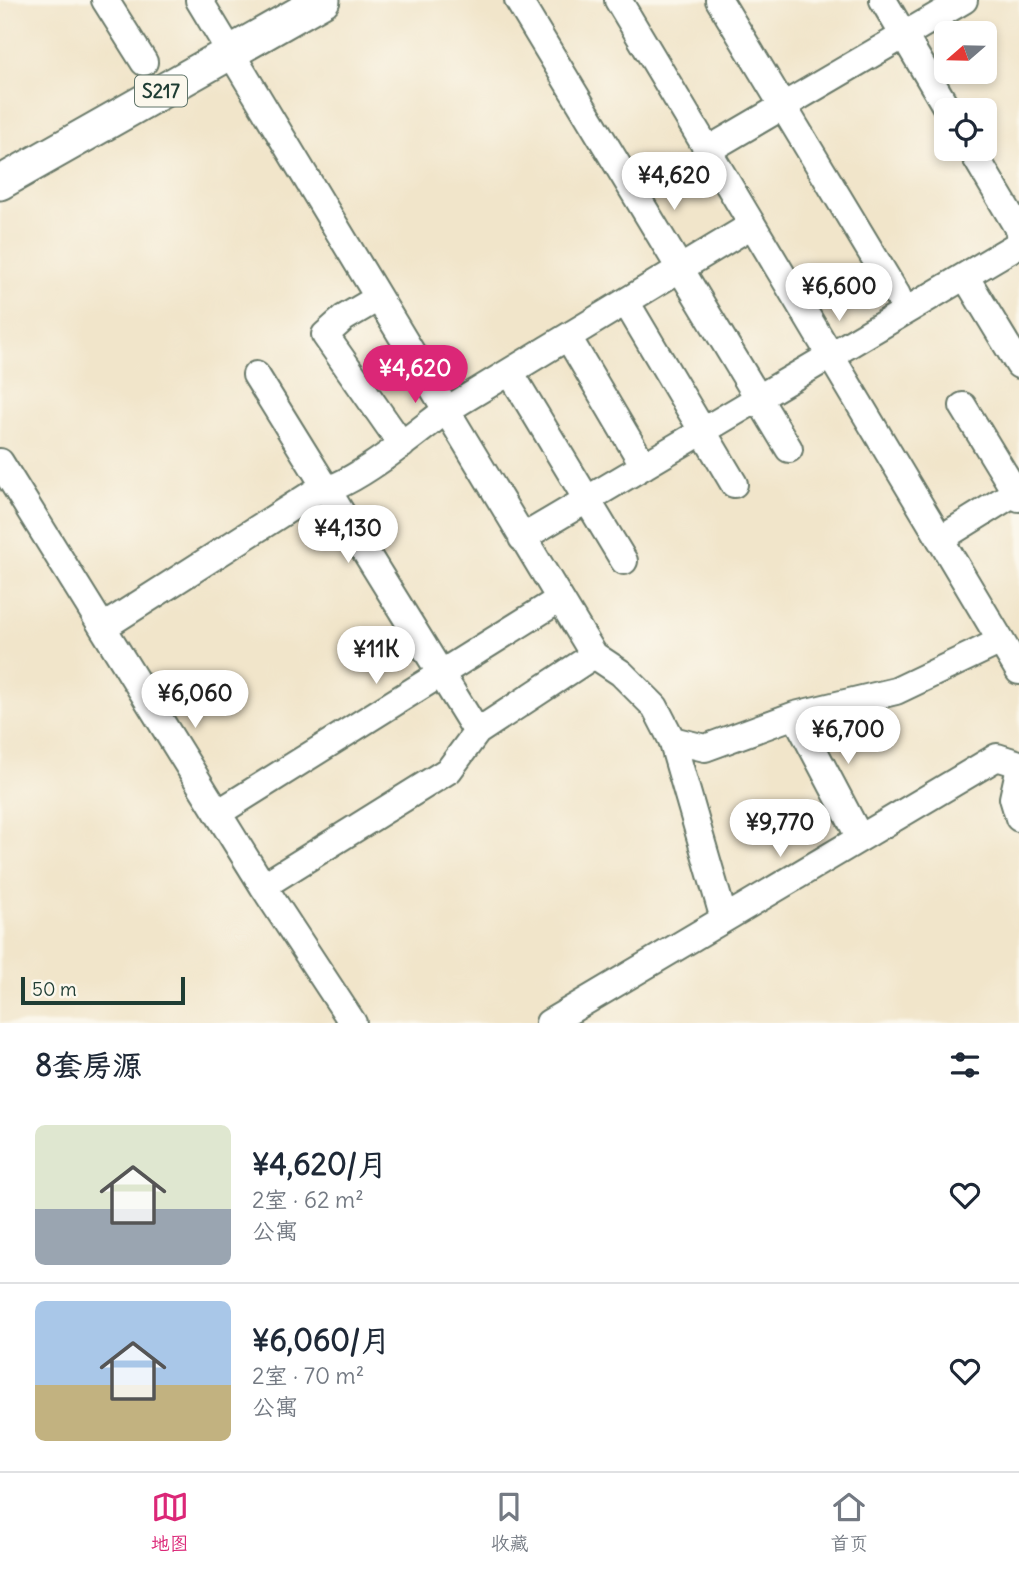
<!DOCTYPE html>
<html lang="zh">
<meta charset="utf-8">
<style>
:root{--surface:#fff;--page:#f6f6f7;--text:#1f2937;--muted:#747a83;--line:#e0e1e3;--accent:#db2777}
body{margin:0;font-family:Delius,"LXGW WenKai TC",sans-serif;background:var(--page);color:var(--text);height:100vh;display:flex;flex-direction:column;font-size:26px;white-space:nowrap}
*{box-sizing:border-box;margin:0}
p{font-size:23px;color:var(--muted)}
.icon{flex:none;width:38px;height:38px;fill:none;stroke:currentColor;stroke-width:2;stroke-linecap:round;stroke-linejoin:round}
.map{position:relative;height:1023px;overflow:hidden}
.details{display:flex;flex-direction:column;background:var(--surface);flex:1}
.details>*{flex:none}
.needle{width:46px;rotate:250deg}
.buttons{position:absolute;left:934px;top:21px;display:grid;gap:14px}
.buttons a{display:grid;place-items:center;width:63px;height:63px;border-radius:10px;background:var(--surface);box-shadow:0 4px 10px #0003;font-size:35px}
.scale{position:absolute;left:21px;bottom:18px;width:164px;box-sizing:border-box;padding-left:7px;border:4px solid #1f3d34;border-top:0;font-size:19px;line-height:24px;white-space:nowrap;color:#1f3d34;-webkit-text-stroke:5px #fbf7ec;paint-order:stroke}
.price{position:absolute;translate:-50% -60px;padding:0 16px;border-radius:24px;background:#fff;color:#222;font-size:23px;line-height:46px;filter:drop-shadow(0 2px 4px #0008)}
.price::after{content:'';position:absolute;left:50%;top:42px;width:21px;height:16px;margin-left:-10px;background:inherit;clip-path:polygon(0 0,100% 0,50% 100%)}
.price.current{background:var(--accent);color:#fff}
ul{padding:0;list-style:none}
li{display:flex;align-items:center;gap:21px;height:175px;padding:0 35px}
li+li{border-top:2px solid var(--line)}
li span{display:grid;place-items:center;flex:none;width:196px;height:140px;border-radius:10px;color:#555}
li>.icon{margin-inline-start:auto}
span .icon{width:84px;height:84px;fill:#fffc;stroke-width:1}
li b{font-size:30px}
h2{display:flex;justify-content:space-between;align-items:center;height:84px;padding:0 35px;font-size:30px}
.tabs{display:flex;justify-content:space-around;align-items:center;height:98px;border-top:2px solid var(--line);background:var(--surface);font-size:19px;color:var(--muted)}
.tabs a{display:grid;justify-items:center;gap:4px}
.tabs .current{color:var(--accent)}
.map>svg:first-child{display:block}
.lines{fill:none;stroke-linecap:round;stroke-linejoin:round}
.minor-casing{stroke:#687868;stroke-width:30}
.major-casing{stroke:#687868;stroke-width:37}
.minor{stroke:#fff;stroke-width:26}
.major{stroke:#fff;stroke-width:33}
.labels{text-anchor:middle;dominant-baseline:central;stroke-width:5;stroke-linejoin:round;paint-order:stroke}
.shield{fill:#fbf7ec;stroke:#61756b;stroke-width:2}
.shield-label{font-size:19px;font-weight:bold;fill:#1f3d34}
</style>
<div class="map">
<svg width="1019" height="1023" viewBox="0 0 1019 1023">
<rect width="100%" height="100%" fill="#fbf7ec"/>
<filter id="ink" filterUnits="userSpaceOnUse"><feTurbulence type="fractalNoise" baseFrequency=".0143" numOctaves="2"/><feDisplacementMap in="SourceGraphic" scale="14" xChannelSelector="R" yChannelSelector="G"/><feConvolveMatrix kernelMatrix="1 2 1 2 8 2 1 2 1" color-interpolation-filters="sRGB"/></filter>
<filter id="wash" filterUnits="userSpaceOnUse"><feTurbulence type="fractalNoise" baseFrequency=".00686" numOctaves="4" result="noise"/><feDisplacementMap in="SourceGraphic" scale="28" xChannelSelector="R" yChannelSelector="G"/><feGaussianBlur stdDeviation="1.57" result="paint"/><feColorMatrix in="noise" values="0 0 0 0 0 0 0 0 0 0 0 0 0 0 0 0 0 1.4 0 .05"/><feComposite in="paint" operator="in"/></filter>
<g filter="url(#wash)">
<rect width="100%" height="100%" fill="#f1e5ca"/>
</g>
<g filter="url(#ink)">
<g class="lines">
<g class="minor-casing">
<path id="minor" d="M105,0L144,62
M199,0L594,655L621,673L655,707L672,740L724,919
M518,0L789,449
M618,0L1019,671
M719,0L897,295
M883,0L948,110
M971,149L1019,230
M708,150L964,0
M965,276L1019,365
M378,298L344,318L325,335L402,445
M626,302L734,484
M568,337L644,466
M510,372L624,561
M256,375L477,732
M963,406L1019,498
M0,462L263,886L353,1023
M522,538L1019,244
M940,539L1019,490
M105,626L315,492C349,490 416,433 445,411L752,225
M795,715L860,838
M672,740L705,748L795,715L896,691L1001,641
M1019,771L1013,798L1019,818
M218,813L560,599
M263,886L449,770L477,732L594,655
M549,1023L997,757L1019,764"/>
</g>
<g class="major-casing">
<path id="major" d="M0,183L323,0"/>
</g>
<use href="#minor" class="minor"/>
<use href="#major" class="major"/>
</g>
</g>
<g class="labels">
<rect class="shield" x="135" y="75.5" width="52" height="31" rx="5"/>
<g class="shield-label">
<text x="161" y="91">S217</text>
</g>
</g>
</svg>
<div class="buttons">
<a><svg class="needle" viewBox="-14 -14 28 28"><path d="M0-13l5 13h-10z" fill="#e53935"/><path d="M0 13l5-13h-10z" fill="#747a83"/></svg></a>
<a><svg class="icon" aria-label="locate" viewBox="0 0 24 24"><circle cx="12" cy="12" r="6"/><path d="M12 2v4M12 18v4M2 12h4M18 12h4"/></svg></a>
</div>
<div class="scale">50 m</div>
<b class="price" style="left:674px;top:212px">¥4,620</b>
<b class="price" style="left:839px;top:323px">¥6,600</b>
<b class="price current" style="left:415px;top:405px">¥4,620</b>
<b class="price" style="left:348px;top:565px">¥4,130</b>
<b class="price" style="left:376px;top:686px">¥11K</b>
<b class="price" style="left:195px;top:730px">¥6,060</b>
<b class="price" style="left:848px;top:766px">¥6,700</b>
<b class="price" style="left:780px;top:859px">¥9,770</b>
</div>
<section class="details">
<h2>8套房源<svg class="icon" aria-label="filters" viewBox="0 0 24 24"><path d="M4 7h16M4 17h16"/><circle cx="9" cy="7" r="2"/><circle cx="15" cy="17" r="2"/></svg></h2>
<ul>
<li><span style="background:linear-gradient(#dfe7d0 60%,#9aa5b1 0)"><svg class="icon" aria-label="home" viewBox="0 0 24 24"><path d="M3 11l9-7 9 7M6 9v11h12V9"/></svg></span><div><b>¥4,620/月</b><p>2室 · 62 m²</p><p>公寓</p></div><svg class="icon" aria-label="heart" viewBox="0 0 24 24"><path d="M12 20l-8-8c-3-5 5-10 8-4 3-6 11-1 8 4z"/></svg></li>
<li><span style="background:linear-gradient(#a9c7e8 60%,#c2b280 0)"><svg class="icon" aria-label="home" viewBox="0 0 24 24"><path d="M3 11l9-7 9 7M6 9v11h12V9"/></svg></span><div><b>¥6,060/月</b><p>2室 · 70 m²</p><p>公寓</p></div><svg class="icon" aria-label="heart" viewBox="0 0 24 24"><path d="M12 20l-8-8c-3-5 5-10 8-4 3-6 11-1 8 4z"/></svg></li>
</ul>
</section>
<nav class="tabs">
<a class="current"><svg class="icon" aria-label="map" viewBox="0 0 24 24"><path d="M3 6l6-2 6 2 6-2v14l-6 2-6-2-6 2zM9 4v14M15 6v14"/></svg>地图</a>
<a><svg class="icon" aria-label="saved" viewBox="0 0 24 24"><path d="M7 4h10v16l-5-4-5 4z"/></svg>收藏</a>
<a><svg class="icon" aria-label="home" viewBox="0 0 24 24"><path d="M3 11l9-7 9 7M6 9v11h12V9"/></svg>首页</a>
</nav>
